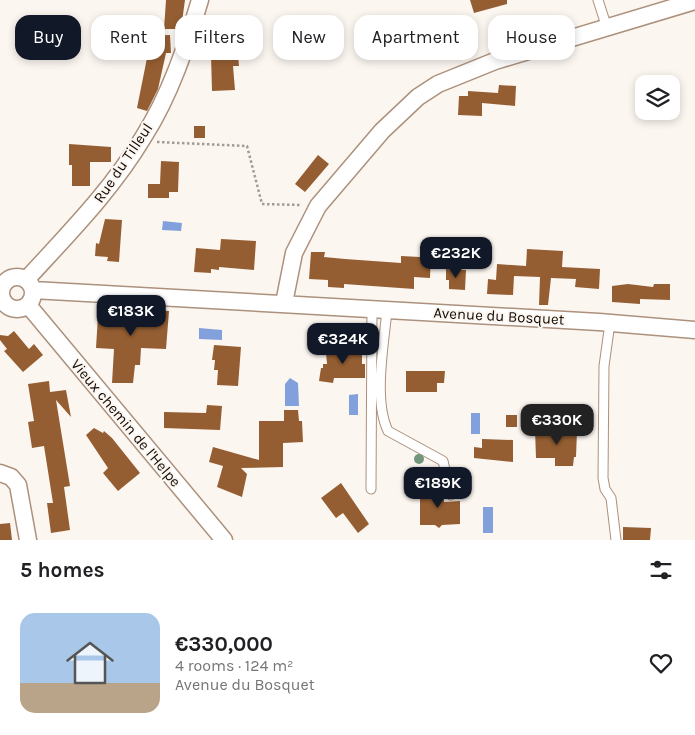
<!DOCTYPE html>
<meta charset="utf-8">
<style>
:root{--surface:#fff;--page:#f2f2f2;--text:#202124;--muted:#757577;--accent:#111827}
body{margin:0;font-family:Karla,sans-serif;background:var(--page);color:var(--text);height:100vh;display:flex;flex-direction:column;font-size:19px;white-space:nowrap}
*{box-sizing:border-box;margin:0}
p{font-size:16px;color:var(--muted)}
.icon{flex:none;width:28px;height:28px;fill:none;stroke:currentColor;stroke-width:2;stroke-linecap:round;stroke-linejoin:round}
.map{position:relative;height:540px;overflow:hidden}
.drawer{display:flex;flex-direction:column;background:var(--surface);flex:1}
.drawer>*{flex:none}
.banner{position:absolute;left:15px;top:15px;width:665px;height:45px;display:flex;gap:10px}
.controls{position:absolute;left:635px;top:75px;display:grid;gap:10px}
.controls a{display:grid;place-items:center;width:45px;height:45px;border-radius:10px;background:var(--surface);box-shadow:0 2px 8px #0003;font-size:25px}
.price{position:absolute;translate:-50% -42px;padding:0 11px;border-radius:10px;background:var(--accent);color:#fff;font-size:16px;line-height:32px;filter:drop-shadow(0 1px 2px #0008)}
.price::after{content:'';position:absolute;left:50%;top:30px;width:15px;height:11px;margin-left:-8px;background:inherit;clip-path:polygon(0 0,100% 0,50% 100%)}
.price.on{background:#222;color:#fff}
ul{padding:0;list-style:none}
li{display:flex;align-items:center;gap:15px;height:125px;padding:0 20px}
li span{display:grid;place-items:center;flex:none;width:140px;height:100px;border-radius:15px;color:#555}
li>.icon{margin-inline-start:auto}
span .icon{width:60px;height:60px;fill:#fffc;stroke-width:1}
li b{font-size:21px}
h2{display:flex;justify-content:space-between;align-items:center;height:60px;padding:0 20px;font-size:21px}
.pill{padding:0 18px;border-radius:15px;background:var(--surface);box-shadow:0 2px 8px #0003;font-size:18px;line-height:45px}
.pill.on{background:var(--accent);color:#fff}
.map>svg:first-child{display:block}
.water{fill:#82a0db}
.building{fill:#955e32}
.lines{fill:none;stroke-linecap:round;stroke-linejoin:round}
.lane-casing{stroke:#ac917c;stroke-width:11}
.street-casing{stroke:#ac917c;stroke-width:19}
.path{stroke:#a29b95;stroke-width:2.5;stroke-dasharray:2.5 2.5;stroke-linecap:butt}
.lane{stroke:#fff;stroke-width:9}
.street{stroke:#fff;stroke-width:16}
.tree{fill:#71967b}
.labels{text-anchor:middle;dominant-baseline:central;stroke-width:4;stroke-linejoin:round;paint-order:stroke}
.street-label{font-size:15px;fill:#120903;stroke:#fcf6f1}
</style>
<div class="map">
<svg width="695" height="540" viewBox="0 0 695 540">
<rect width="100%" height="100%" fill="#fcf6f1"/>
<path class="water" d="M163,221L182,223L181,231L162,230Z
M199,328L222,330V340L199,339Z
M290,378L298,383L299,406H285V384Z
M358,394V415H349V395Z
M471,413H480V434H471Z
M483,507H493V533H483Z"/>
<path class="building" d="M166,0H185L181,29H164Z
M470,0H507V4L474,13Z
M121,30H133V41H122Z
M170,35L171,53H166L158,89L147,111L137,108L148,53L142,54V36Z
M211,55H238L239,66H233L235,90L212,91Z
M499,85L516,86L515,106L482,103V116L458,115L459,96H468V91L498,93Z
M194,126H205V138H194Z
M69,144L111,147V162H90V186H72V165H69Z
M318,155L329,164L305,192L295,184Z
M161,161L179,162L178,192H169V198H148V184H160Z
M105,219L122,220L119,262L107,261L108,257L95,256L96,243L99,244Z
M221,239L256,241L254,270L219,267V270L211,269V273L194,272L196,248L220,250Z
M527,249L563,251L562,267L600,269L599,289L575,287L576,279L551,278L548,305H539L540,277L514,276L513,295L487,294L488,279L496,280L497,264L526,266Z
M311,252H325L324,257L345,259L401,263V256L420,257L421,253H431L430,278L414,277V289L344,284V288L328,287V280L309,279Z
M446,269L466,270L465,290L449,289V280H446Z
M628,284L653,287L654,284H670V300L640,299V304L612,302V286Z
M103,307L169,311L166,349L141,348L140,365H135L133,383H112L114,349L96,348L98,315L103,316Z
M14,331L29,349L34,344L43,355L23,372L4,351L7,349L0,340V335L8,336Z
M214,345L241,347L238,386L217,385L218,370H214L215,360H212Z
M332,347L356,348V353L362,354V364H365V378H334L333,383L319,381L321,368H323V364H327L326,353H332Z
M406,371H445L444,383H437V392H406Z
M49,381L50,392L66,390L71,417L56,400L70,486L64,487L70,530L51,533L47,503H53L44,446L32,448L28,422L34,421L28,384Z
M207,405L222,406L220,430L164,428V412L206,413Z
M284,410H298L299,421H302L303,442L283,443V467L241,468L247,474L242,497L217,487L223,466L209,462L213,447L259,460V421H284Z
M506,415H517V427H506Z
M568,415L584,416L583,431L567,429Z
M94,428L103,433L104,431L112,438L140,473L118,491L103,473L108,468L86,435Z
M535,430L577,431L576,457H574L573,466H555V458H536Z
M482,439L513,440V462L474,458V447L482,448Z
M341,483L369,524L358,533L343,513L336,518L321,498Z
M432,484L439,488L440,493H444V502L460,501V524L442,525L439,528L435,525H420V497L427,493V487Z
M10,523L12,540H0V524Z
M623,527L651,528L650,540H623Z"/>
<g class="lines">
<g class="lane-casing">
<path id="lane" d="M598,0L607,28
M387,310C384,344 373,400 388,431L443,461L451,495
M610,323L604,366L603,478L605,489L611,498L616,540
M371,489L372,309"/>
</g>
<g class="street-casing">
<path id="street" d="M1 293a16 16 0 1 1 32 0a16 16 0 1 1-32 0Z
M26,280C68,234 112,190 144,136C170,95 186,47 200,0
M33,290L599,322L695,330
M284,303L294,253L318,206L382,131L418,97L438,84L495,61L695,1
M28,305L224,540
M0,473L11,477L18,485L28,540"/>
</g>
<path class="path" d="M157,142L247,146L262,204L301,205"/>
<use href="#lane" class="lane"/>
<use href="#street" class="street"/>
</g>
<circle class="tree" cx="419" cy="459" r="5"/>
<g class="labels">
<g class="street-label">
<text transform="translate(123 163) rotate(-56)">Rue du Tilleul</text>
<text transform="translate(499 316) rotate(3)">Avenue du Bosquet</text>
<text transform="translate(126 423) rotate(50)">Vieux chemin de l'Helpe</text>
</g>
</g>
</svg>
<div class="controls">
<a><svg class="icon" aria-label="layers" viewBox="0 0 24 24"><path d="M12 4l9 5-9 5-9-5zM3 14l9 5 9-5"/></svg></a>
</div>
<b class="price" style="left:456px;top:279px">€232K</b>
<b class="price" style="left:131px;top:337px">€183K</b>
<b class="price" style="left:343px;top:365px">€324K</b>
<b class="price on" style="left:557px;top:446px">€330K</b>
<b class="price" style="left:438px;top:509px">€189K</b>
<div class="banner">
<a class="pill on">Buy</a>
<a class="pill">Rent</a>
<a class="pill">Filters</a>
<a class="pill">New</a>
<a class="pill">Apartment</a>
<a class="pill">House</a>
</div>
</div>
<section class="drawer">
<h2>5 homes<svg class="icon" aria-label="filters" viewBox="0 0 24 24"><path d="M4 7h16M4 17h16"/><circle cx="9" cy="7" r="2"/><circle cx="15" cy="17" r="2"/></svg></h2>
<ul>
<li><span style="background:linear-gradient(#a9c7e8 70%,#b9a48a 0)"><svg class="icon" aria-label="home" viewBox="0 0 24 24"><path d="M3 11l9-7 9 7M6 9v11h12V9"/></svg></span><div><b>€330,000</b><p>4 rooms · 124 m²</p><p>Avenue du Bosquet</p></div><svg class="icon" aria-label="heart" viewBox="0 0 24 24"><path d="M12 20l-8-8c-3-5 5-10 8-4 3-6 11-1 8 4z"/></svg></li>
</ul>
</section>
